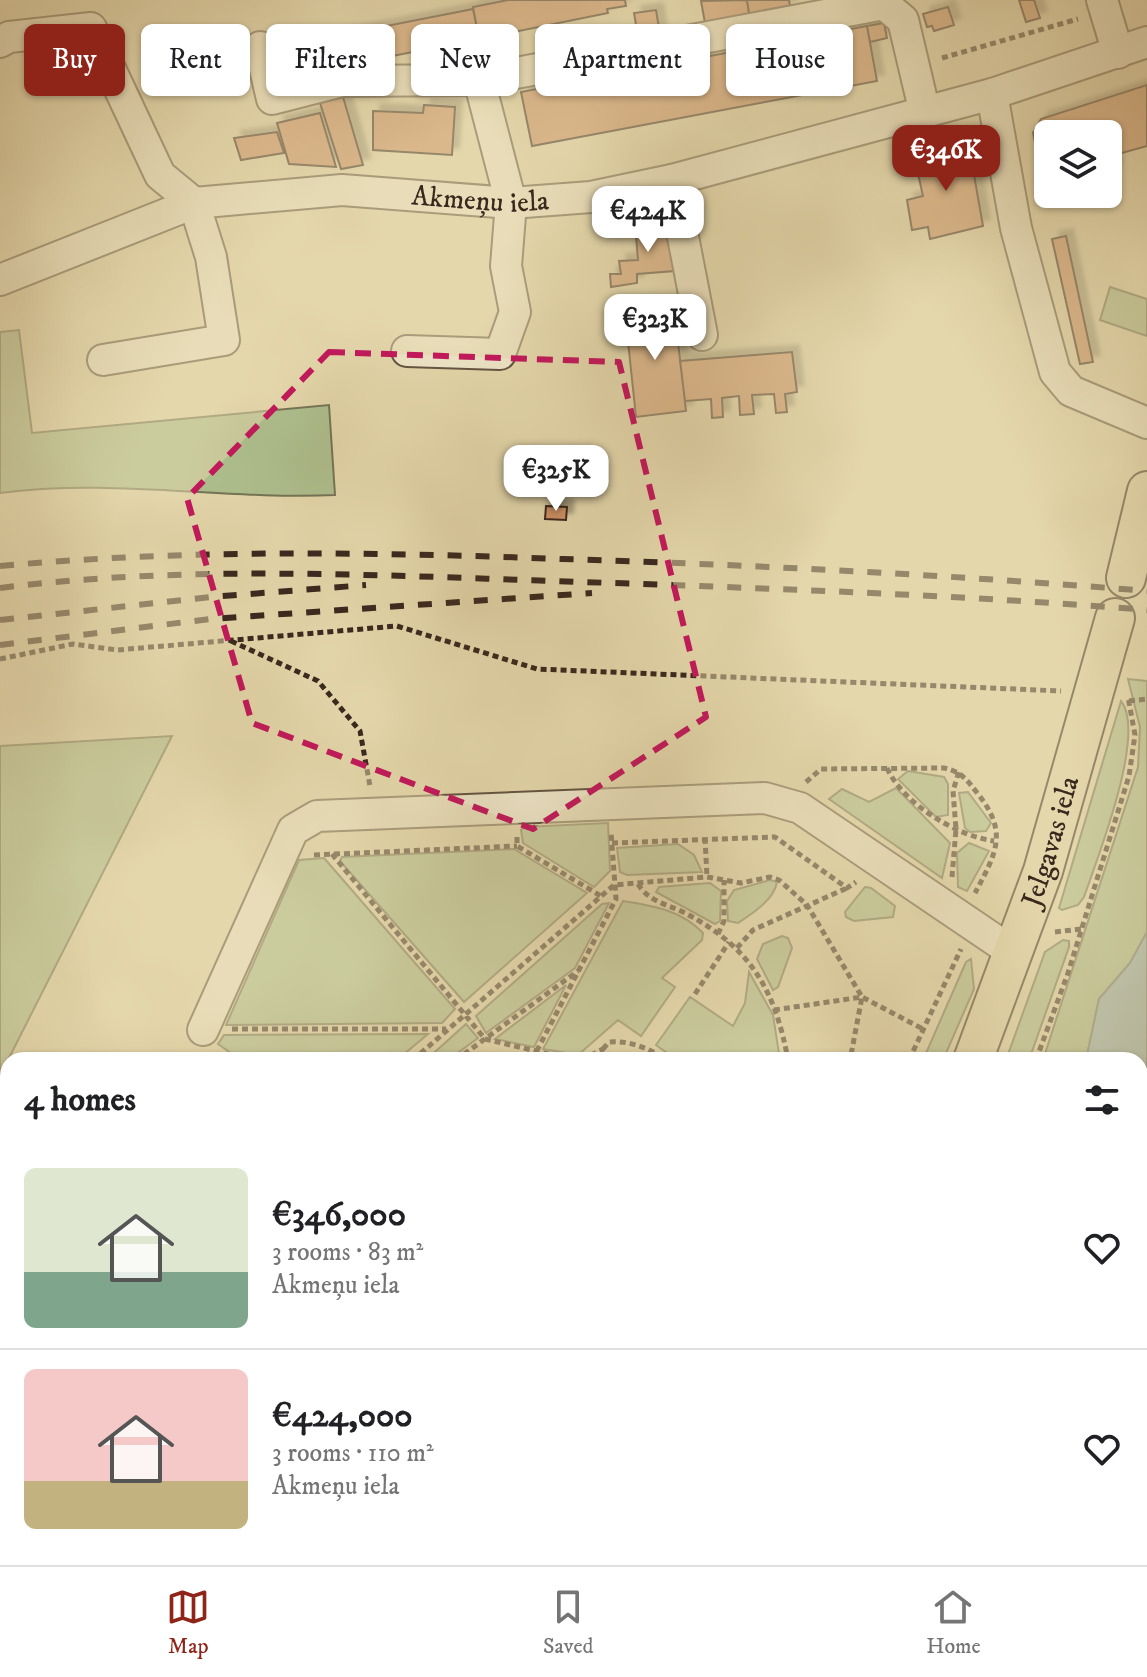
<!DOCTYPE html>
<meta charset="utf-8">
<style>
:root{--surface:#fff;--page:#f6f6f6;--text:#202124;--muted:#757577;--line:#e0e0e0;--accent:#8f2418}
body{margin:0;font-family:"IM FELL DW Pica",serif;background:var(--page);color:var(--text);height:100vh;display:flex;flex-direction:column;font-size:30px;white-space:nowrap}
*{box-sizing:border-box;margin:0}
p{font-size:26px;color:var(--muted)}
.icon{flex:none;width:44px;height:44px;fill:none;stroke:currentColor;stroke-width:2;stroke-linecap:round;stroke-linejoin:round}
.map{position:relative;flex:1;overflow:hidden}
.side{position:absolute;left:0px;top:1052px;width:1148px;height:514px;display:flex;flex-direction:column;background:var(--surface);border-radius:24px 24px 0 0;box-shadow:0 2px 6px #0004}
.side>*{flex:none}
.guide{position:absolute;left:24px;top:24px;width:1100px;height:72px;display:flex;gap:16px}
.tools{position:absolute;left:1034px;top:120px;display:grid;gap:16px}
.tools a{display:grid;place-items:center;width:88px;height:88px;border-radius:12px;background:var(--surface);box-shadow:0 2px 6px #0004;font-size:40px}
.price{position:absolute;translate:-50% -68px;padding:0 18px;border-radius:16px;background:#fff;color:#222;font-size:26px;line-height:52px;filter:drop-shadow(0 2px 4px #0008)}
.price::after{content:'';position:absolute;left:50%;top:48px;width:24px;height:18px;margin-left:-12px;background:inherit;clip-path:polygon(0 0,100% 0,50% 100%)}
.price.selected{background:var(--accent);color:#fff}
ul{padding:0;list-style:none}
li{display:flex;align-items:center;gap:24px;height:200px;padding:0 24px}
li+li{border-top:2px solid var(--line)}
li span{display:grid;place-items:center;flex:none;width:224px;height:160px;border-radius:12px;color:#555}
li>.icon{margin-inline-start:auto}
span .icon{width:96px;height:96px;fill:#fffc;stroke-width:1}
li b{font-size:34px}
h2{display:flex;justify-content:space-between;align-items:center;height:96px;padding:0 24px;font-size:34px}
.pill{padding:0 28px;border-radius:12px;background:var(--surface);box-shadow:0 2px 6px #0004;font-size:28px;line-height:72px}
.pill.selected{background:var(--accent);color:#fff}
.menu{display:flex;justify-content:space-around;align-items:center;height:112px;border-top:2px solid var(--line);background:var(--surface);font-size:22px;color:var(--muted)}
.menu a{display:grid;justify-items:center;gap:4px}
.menu .selected{color:var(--accent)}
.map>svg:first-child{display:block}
.green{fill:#aebf8e;stroke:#747456;stroke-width:2}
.water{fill:#9ab7b5;stroke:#747e79;stroke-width:2}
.building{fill:#d19366;stroke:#3a281e;stroke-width:2;filter:url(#shadow)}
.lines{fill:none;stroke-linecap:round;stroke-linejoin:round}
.minor-casing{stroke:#645441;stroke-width:34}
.major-casing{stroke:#3a281e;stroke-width:42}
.path{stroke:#3a281e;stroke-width:5;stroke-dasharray:6 4;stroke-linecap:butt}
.minor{stroke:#ede5c8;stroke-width:30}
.major{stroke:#e4d7ab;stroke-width:38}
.rail{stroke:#3a281e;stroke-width:6;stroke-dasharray:14 14;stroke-linecap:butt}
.marked{fill:none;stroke:#c2185b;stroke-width:6;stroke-dasharray:16 10;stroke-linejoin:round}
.labels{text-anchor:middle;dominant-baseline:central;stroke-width:6;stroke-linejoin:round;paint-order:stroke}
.street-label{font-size:28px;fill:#3a281e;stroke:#ede5c8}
</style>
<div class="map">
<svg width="1147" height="1565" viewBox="0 0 1147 1565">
<defs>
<filter id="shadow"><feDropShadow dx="7" dy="-7" stdDeviation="2" flood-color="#0004"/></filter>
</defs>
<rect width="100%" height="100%" fill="#e4d7ab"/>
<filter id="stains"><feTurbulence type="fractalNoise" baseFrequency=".0025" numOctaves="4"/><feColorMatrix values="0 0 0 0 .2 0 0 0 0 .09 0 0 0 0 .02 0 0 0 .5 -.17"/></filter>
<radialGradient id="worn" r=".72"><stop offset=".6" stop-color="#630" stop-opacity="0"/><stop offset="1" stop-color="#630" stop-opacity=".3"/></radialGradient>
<path class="green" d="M1110,287L1147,299V336L1100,320Z
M19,330L32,433L329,405L335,495C224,500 111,478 0,493V332Z
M1128,679L1147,681V932L1130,963L1099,999L1086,1060H1043L1138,767L1140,727Z
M1121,701C1147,733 1097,859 1084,897L1078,905L1062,910L1059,908Z
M172,736L8,1060L0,1077V746Z
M908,771L944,777L948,784V815L936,817L898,779Z
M896,788L950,843L942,878L829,799L842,789L869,802Z
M968,792L991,823L986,831L970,832L965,828L959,793Z
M608,823L610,871L594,887L523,843L521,830L525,827Z
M969,843L989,851L967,891L958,887L957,853Z
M678,844L694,855L702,872L627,875L620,872L617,848Z
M514,849L587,893L464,1002L340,861L342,857Z
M324,858L455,1009L442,1023L226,1025L299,860Z
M770,880L777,882C774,900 753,913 738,923L728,921L727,901L734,890Z
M710,883L721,891L720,921L715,924L656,892L659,887Z
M865,887L871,888L895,906L893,917L854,921L846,917L845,912Z
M623,901C654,906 681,910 703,933L702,940L662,978L675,987L641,1036L618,1020L578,1055L543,1049Z
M609,903L575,968L486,1033L476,1016L602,904Z
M782,936L788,938L792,948L778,987L773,990L757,959L763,944Z
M1063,940L1069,941V947L1029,1060H1006L1045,952Z
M971,959L974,989L943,1060H923L966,962Z
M749,972L773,1015L780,1060H677L656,1045L690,997L733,1026L745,1003Z
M566,985L534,1047L495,1039Z
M466,1024L478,1038L448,1060H426Z
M428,1034L397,1060H241L218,1044L224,1035Z
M764,1558H874L871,1565H759Z"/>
<path class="water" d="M1147,932V1099L1140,1128V1060H1086L1099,999L1130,963Z"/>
<path class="building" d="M508,0H625L626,6L607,9L608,13L479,39L473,7Z
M747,0L749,14L705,23L701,1Z
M747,0H789L790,6L749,14Z
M1019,0H1034L1040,18L1026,22Z
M948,7L954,25L934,31L932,26L927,27L923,14Z
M473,9L479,39L311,72L305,42Z
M656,10L660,34L638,37L634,13Z
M884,23L887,38L870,42L867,26Z
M867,26L877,81L532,146L521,92Z
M1147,85V146L1111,156L1115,170L1108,172V134H1048V176L1042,178L1033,133L1041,119Z
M343,97L363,165L341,169L320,103Z
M424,105L455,107L452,155L373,150V111L423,113Z
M320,113L336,167L289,164L277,123Z
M277,132L284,153L241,160L234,138Z
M959,145L970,152L983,226L930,239L928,227L912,230L907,200L923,196L914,156Z
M649,212H663L665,236H673L675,271L637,274V283L611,287L610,274H621L619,261L638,260L636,236L650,235Z
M1066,236L1093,362L1080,364L1052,239Z
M674,308L686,411L636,417L625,313Z
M792,352L797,392L785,394L787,412L776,413L774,394L752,395L754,414L740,415L739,396L722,398L723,417L712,418L711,399L685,401L680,361Z
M546,506L567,507L566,520L545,519Z
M1147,1394V1480L1140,1479V1435Z
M0,1449L8,1453V1558H55L52,1565H0Z
M477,1558H563L557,1565H487Z"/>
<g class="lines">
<g class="minor-casing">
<g id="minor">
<path d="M1102,0L1118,53"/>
<path d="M0,42L9,37L91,28L160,175L194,203L211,257L224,340L103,360"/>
<path d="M260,47L272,99L342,81L479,80"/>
<path d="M992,94L1016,228L1055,372L1071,391L1147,423"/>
<path d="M672,180L702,335"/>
<path id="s1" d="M0,280L194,203L342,190L511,203L591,197L672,180L992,94L1147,42"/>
<path d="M407,351L500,354L515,312L506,266L511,203L479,80L884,4L903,20L925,113"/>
<path d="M203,1030L293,830L317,816L765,798L800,808L1014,953"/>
<path d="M0,1315L8,1318"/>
<path d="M1140,1370L1147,1348"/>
<path d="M1041,1565L1043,1558"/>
<path d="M1107,1565L1109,1558"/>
</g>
</g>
<g class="major-casing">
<g id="major">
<path d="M1126,578L1147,491"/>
<path id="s2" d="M973,1060L1043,871L1115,618"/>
<path d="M670,1565L675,1558"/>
</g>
</g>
<path class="path" d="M942,58L1078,19
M231,641L318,681L360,731L370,786
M0,659L73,644L117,650L397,626L537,669L1061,691
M1129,701L1147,699
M887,768C903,804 957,836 994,841
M806,782L821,769L944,768C962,772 967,780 978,794C1008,832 997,852 975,893
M517,837V846L601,896
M705,838L707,877
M612,843L775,837L847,888L856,882
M332,854L485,1039L574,1060
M314,855L517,846
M952,877L956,829L953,791L959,771
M638,884C649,902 667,904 685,913C750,947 775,989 788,1060
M1055,932L1081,929
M718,934L724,921V880
M737,948L753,930L847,888
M695,994L729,942
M774,1010L862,997L923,1029
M232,1029H446
M603,1049L609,1042C630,1040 650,1049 667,1060
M413,1060L614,885L707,877L741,883L770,877L779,880L807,905L862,997L850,1060
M456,1060L578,971
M532,1060L616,899L611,832
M582,1060L603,1049L615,1060
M909,1060L961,949
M1036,1060L1068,973L1129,776L1135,735L1128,697
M427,1558L435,1565
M588,1565L594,1558
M752,1565L757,1558"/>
<use href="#minor" class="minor"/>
<use href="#major" class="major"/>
<path class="rail" d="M0,566C188,549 374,552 562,559C757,565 952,575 1147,591
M0,588C185,565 370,575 555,581C753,588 950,594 1147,610
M0,620L211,597L366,585
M0,645L210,619L592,593"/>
</g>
<path d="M0 0H1147V1565H0ZM329,352L619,362L706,717L533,829L252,723L187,498Z" fill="#e4d7ab" fill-opacity=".55" fill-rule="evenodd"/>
<path class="marked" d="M329,352L619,362L706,717L533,829L252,723L187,498Z"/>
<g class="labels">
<g class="street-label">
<text stroke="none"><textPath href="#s1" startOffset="496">Akmeņu iela</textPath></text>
<text stroke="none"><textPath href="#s2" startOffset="232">Jelgavas iela</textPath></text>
</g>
</g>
<rect width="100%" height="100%" filter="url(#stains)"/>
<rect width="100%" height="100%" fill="url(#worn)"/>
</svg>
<div class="tools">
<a><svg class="icon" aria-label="layers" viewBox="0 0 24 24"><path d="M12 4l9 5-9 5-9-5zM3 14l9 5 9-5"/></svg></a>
</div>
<b class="price selected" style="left:946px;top:193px">€346K</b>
<b class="price" style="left:648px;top:254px">€424K</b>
<b class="price" style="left:655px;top:362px">€323K</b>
<b class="price" style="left:556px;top:513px">€325K</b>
<div class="guide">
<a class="pill selected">Buy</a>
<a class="pill">Rent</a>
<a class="pill">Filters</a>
<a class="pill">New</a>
<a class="pill">Apartment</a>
<a class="pill">House</a>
</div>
<section class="side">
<h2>4 homes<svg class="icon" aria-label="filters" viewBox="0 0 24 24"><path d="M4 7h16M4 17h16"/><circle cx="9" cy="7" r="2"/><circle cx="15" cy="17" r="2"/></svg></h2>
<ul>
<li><span style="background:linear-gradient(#dfe7d0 65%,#7fa58c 0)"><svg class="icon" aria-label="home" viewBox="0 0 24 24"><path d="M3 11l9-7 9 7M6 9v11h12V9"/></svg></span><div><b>€346,000</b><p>3 rooms · 83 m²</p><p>Akmeņu iela</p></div><svg class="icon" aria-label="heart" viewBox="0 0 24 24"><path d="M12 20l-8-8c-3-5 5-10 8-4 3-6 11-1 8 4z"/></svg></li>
<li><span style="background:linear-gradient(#f6c9c9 70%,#c2b280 0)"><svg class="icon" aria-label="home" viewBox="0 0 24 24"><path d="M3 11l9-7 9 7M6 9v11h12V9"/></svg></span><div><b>€424,000</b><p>3 rooms · 110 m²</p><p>Akmeņu iela</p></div><svg class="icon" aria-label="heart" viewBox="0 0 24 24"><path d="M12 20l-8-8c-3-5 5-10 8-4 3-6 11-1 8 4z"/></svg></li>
</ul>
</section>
</div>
<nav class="menu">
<a class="selected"><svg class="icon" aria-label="map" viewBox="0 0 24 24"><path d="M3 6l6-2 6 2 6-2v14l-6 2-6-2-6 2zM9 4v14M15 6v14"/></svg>Map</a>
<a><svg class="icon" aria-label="saved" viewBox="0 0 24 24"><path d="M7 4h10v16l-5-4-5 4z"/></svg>Saved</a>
<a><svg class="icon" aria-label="home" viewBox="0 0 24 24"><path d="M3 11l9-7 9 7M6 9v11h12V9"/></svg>Home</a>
</nav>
